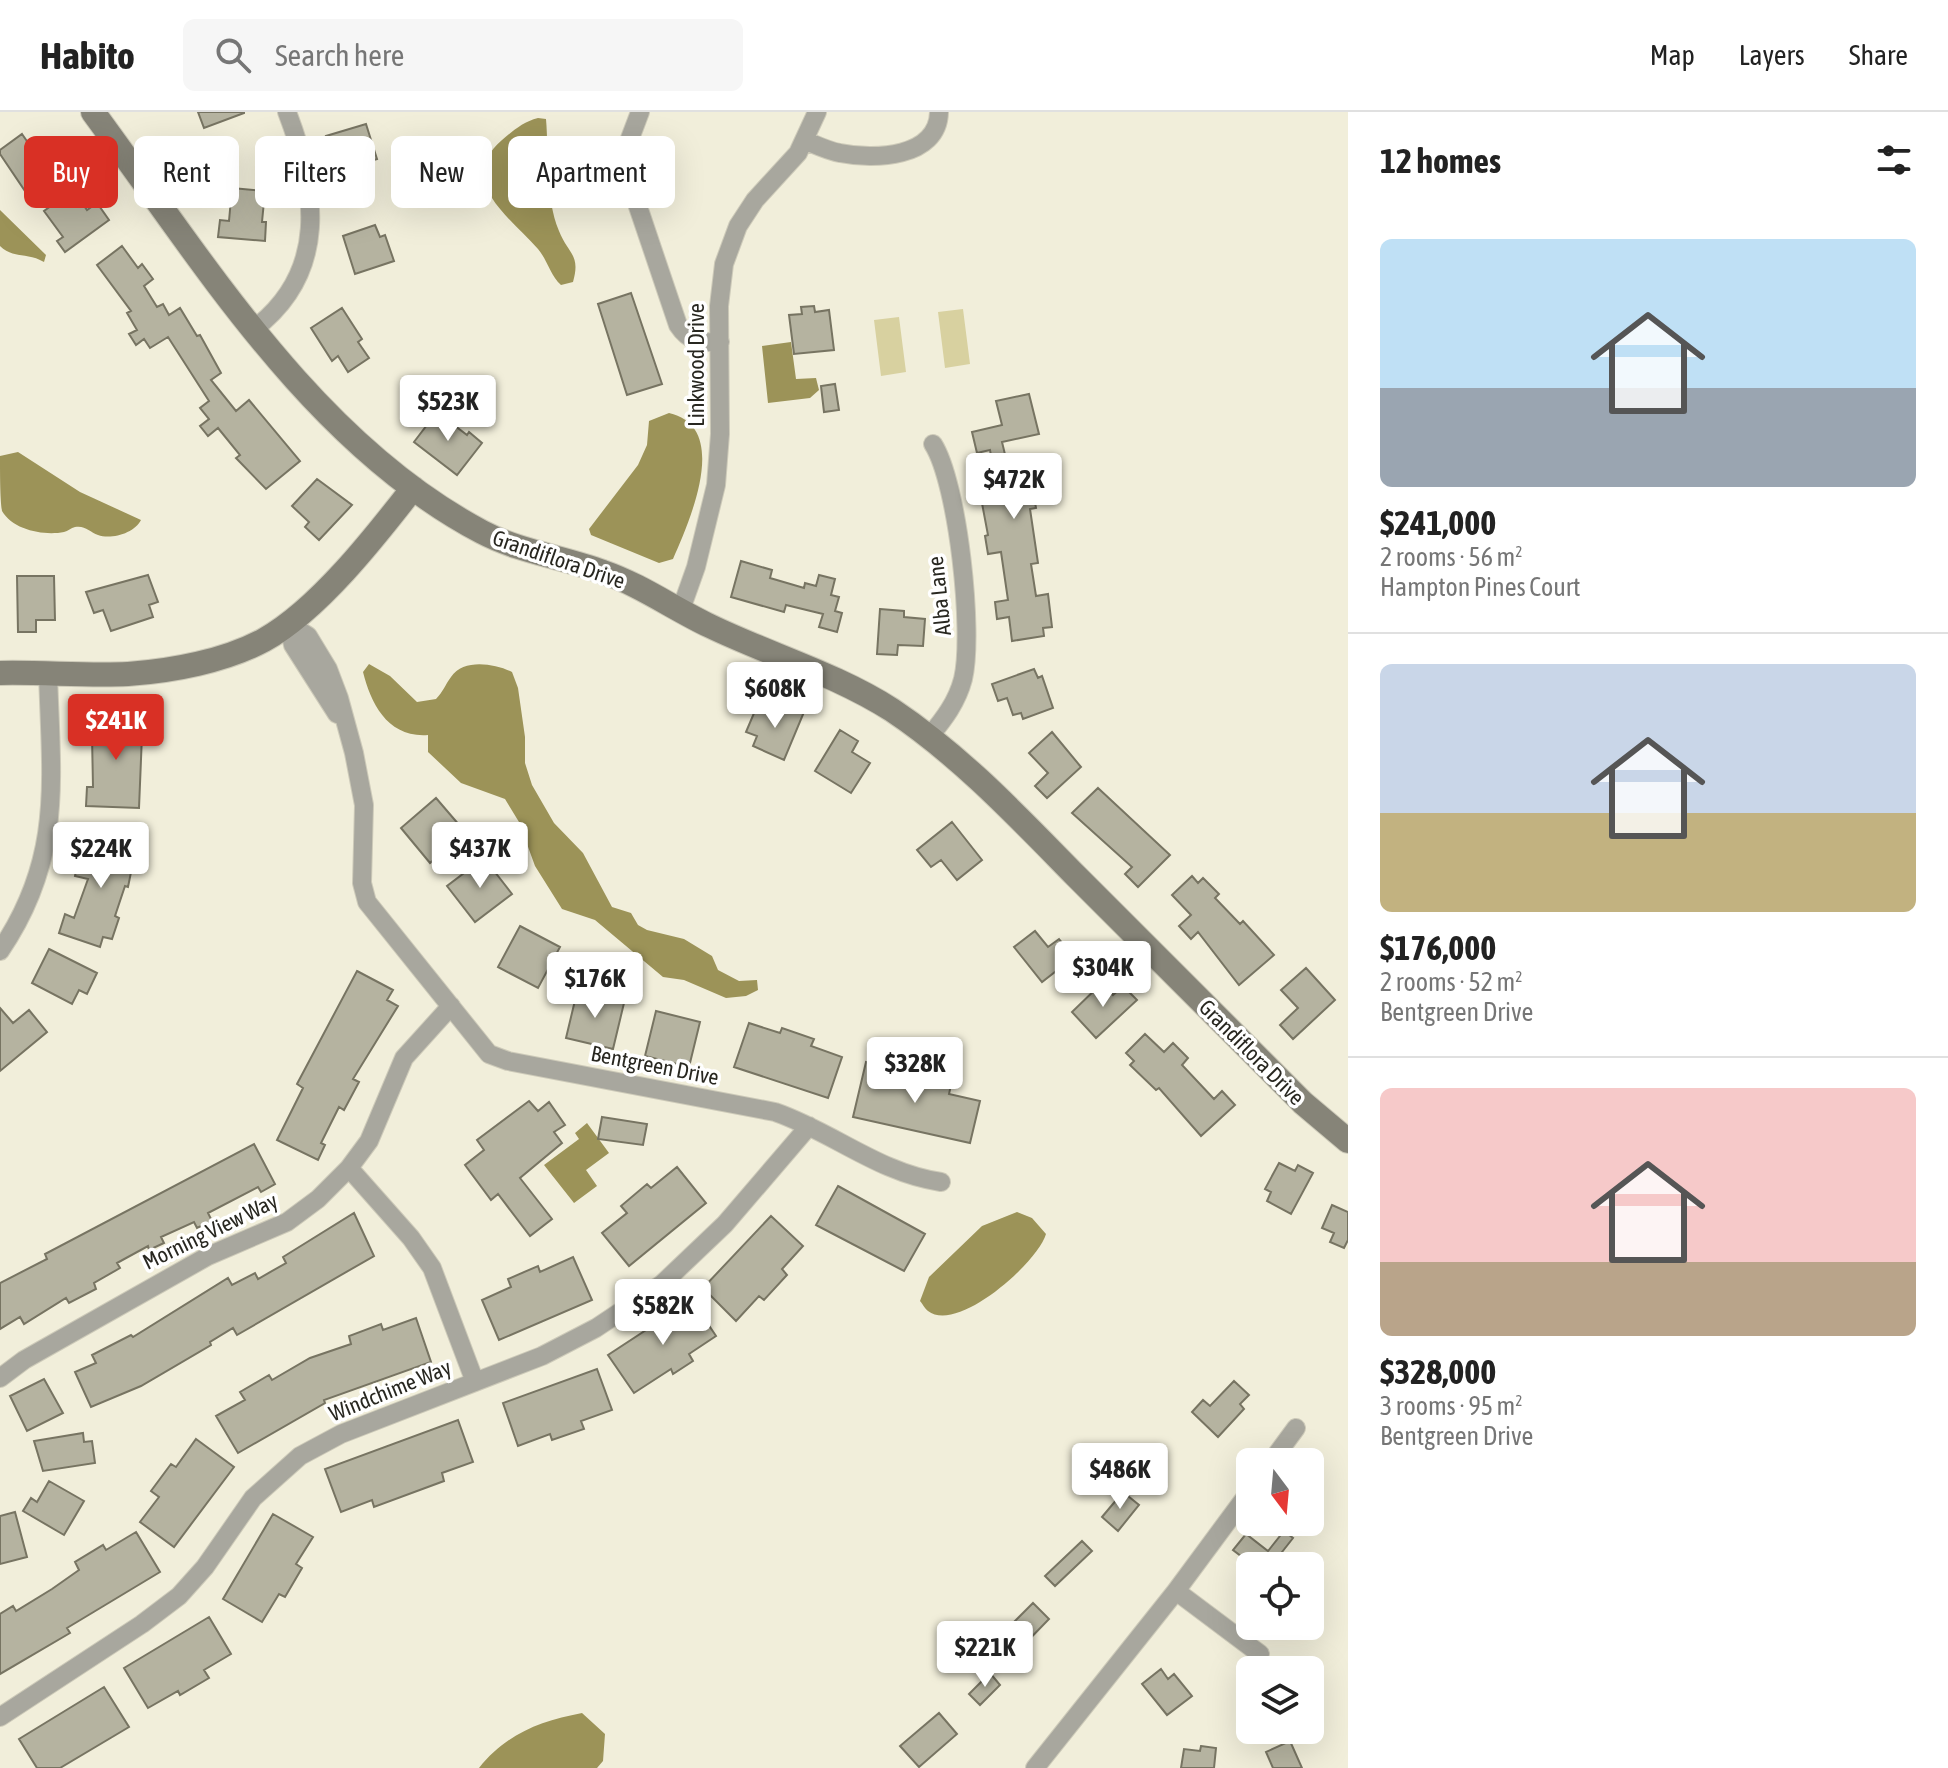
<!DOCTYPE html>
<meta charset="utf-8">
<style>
:root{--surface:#fff;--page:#f6f6f6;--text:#222;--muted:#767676;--line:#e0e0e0;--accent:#d93025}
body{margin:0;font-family:"Asap Condensed",sans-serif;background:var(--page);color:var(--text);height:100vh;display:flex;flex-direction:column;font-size:30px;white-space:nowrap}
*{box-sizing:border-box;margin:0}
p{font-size:26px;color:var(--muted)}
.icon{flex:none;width:44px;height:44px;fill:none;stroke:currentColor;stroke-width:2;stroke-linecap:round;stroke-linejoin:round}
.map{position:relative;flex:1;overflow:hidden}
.drawer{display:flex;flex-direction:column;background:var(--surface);width:600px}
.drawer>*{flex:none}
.banner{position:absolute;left:24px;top:24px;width:760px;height:72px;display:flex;gap:16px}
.needle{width:52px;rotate:164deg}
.tools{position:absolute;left:1236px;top:1336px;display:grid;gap:16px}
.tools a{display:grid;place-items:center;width:88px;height:88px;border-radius:12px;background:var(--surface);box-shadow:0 8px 32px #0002;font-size:40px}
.price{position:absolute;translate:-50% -68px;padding:0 18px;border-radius:8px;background:#fff;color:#222;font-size:26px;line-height:52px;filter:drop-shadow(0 2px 4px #0008)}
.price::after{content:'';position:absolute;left:50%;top:48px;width:24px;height:18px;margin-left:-12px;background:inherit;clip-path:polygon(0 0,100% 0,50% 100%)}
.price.on{background:var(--accent);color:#fff}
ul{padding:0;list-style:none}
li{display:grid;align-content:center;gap:16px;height:424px;padding:0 32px}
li+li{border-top:2px solid var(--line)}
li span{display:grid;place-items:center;height:248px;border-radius:12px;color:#555}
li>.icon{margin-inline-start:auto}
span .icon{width:144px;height:144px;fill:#fffc;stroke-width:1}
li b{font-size:34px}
h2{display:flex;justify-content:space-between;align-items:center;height:96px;padding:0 32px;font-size:34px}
.chip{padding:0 28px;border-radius:12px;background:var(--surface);box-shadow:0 8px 32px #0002;font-size:28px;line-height:72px}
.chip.on{background:var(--accent);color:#fff}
header{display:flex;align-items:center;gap:48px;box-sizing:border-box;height:112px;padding:0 40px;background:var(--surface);border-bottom:2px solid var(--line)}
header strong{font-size:38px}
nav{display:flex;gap:44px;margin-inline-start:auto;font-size:28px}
.search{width:560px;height:72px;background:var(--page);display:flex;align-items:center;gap:20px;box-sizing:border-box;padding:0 28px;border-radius:12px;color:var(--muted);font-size:30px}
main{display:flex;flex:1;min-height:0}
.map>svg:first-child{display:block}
.green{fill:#d8d1a0}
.water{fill:#9c9358}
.building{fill:#b5b3a0;stroke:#777462;stroke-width:2}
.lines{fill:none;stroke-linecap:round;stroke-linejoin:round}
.street-casing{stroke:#cdcab9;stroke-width:20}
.secondary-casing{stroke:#cdcab9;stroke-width:26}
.street{stroke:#a8a79e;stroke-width:18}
.secondary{stroke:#868478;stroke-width:24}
.labels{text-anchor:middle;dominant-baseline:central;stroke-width:7;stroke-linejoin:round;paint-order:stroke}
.street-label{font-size:22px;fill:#282720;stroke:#fff}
</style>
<header>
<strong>Habito</strong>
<div class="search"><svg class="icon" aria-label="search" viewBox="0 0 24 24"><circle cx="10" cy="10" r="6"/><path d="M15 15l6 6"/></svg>Search here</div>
<nav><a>Map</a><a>Layers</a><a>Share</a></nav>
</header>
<main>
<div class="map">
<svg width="1348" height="1656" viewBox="0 0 1348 1656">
<rect width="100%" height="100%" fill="#f1eeda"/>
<path class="green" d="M963,197L970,252L945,256L938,200Z
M899,205L906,260L881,264L874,208Z"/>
<path class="water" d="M538,6L546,7C549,43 545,85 559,119C568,142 581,142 573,170L561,173C550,163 548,149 538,137C510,105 455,69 502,28C514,18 523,10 538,6Z
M0,98L46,143L44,150C27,140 13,147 0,134Z
M791,230L796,267L816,266L819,278L810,286L768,291L762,234Z
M669,301C732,315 689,410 673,447L659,451L591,423L589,417L638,353L647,333L649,309Z
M18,340L80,380L141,408C135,421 111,428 98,423C90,420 85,413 75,415C71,416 68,419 64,420C44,424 13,418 2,399C0,387 0,359 0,344Z
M369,552L390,564L417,590L436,587C443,580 445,573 451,565C464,546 495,552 512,560L518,576L525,625V651L532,673L554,711L583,741L612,795L631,801L638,813L647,818L684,827L712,844L718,858L739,869L757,868L758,878L746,884L726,886L684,868L663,865L595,808L562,797L535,754L519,710L505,687L461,671L428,640V623C388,626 371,592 363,560Z
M587,1011L609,1041L586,1058L597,1074L574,1091L544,1053L579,1027L575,1021Z
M1017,1100L1032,1106L1046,1122C1038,1150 958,1222 928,1199C924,1196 923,1192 920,1189L929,1165L982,1114Z
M582,1601L605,1622L603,1649L597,1656H479C506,1622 540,1609 582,1601Z"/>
<path class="building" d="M198,0H244V1L204,16Z
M366,12L377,47L367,50L372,68L348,75L341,53L336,55L326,24Z
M22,22L38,45L55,33L67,50L25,79L0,42V38Z
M232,76L265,79L262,110H266L265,129L218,125L220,108L229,109Z
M73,78L87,98L97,91L109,108L65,140L57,129L63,125L44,99Z
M375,113L380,125L385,123L394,149L355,162L343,124Z
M122,134L138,156L142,152L153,167L144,174L157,195L163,192L169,203L180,196L197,224L200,223L221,261L211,268L236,299L249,288L300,349L266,377L236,346L240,343L218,316L208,324L200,314L209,307L200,296L209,289L168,225L150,236L144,227L136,233L129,222L137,218L127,201L131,199L97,153Z
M631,181L662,272L627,283L598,192Z
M814,194L815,200L829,198L834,238L794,242L789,203L802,202L801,195Z
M342,196L362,227L358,230L369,246L348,260L338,244L332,249L311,216Z
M835,272L839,298L824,300L821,274Z
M1029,282L1039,322L1002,330L1008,355L1028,352L1036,396L1030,397L1038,451L1031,452L1036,484L1048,482L1052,515L1043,516L1044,524L1012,529L1009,505L997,507L995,490L1008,488L1001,440L988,442L985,424L988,423L981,386L998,383L990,338L977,341L972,320L1002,313L996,289Z
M437,300L467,323L469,320L482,331L457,363L414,330Z
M317,367L352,393L319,428L305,415L309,410L292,394Z
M741,449L772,458L770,466L804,476L805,471L816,474L819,463L835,467L831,483L839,485L835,499L842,501L837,520L819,515L823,502L786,493L784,500L731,485Z
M148,463L158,490L149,493L153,505L111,519L103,498L94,501L86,480Z
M17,464H54L55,508H36V520H18Z
M880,497L904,499V505L925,507L923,534L898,533L897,543L877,542Z
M1034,557L1038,566L1042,564L1053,596L1023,607L1021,601L1013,603L1007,586L998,589L992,572Z
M786,592L804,600L784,648L753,634L757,624L746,620L757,594L780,604Z
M97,598L135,600L134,623H142L139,696L86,694L87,675H93L92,623H96Z
M840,618L858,629L852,640L870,651L851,681L815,659Z
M1052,620L1081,655L1047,686L1035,674L1048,661L1029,641Z
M1098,676L1170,743L1138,775L1125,762L1132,755L1072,701Z
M436,686L466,721L430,751L401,716Z
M952,710L982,748L957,768L941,748L931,755L917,738Z
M97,723L137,731L128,775L125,774L115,804L119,806L112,827L103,825L100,835L59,821L65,802L74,806L88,767L75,764L80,739L93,742Z
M484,746L512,782L475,810L447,774Z
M1192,764L1198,771L1203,766L1219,782L1215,786L1240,812L1243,809L1274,843L1239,873L1198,820L1191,827L1179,814L1191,803L1172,783Z
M520,814L560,835L538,876L498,855Z
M1035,819L1048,835L1059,827L1074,845L1042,870L1014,835Z
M49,837L97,861L87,882L79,878L72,892L32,871Z
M1306,856L1335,888L1293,927L1280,913L1298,896L1281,878Z
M357,859L393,878L387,888L398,894L353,967L359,970L344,998L339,995L321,1031L325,1033L318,1048L277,1028L303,976L297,972Z
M1102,871L1113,883L1123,874L1137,888L1096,926L1072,900Z
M577,880L624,891L613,937L566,926Z
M0,896L13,911L29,898L47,920L0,959Z
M656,899L700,910L689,955L645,944Z
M749,911L780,921L782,916L814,927L811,934L842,945L828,986L734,955Z
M1145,922L1164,940L1173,931L1188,946L1182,953L1214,987L1222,979L1235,993L1201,1024L1159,976L1156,978L1130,953L1134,949L1126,941Z
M866,950L880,954V957L951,973L949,982L980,989L970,1031L853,1005Z
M529,989L538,999L549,990L565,1013L554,1020L562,1031L520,1066L552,1107L530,1124L498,1082L491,1088L465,1053L484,1038L477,1028Z
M602,1005L647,1012L643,1033L598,1027Z
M254,1032L275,1072L261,1080L258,1075L208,1101L212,1109L197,1116L194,1110L161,1125L164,1131L149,1138L148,1134L117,1151L120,1156L94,1171L96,1177L69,1191L66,1186L24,1212L20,1205L0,1217V1171L47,1147L45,1142Z
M1279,1051L1295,1059L1298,1053L1313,1061L1291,1102L1267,1089L1271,1080L1265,1077Z
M677,1055L706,1091L629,1154L602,1121L627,1101L621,1094L647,1072L651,1076Z
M838,1074L925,1122L904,1159L816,1113Z
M1332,1093L1348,1100V1128L1344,1136L1330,1130L1334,1121L1322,1116Z
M354,1101L374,1144L237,1223L233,1216L210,1230L211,1233L141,1274L91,1295L75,1260L96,1251L92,1243L131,1223L133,1225L228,1166L232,1173L255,1161L258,1167L286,1151L283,1145Z
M771,1104L803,1134L782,1157L787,1163L764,1188L759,1184L736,1209L703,1176Z
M573,1145L592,1188L499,1228L482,1188L511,1175L508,1167L538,1154L540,1160Z
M692,1188L716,1224L689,1242L693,1249L673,1262L671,1257L634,1281L608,1243Z
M416,1206L431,1250L324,1288L325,1291L238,1341L216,1304L245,1288L240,1280L269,1263L272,1268L310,1246L351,1232L349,1224L381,1212L383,1218Z
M597,1257L612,1298L581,1309L584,1317L552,1328L550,1322L518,1334L503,1291Z
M44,1267L63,1301L27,1319L10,1284Z
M1234,1269L1249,1283L1240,1292L1244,1297L1218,1325L1192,1300L1203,1288L1210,1294Z
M458,1308L473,1350L442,1361L444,1369L374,1395L372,1388L341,1400L325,1357Z
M83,1321L84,1330L92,1329L95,1351L43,1359L34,1329Z
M196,1327L234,1355L174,1435L140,1410L159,1385L151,1379L171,1352L176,1355Z
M49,1369L84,1389L64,1423L23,1399L31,1386L37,1390Z
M1123,1380L1139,1393L1118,1419L1102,1405Z
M15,1400L27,1445L0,1452V1404Z
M273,1402L313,1425L296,1452L302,1456L285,1485L279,1482L262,1510L223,1487Z
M1284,1419L1293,1426L1271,1454H1241L1246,1448L1233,1438L1246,1422L1268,1439Z
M136,1420L160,1460L67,1516L70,1521L0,1562V1502L13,1494L16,1499L52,1477L79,1458L75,1450L103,1433L106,1438Z
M1082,1429L1092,1439L1055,1474L1045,1464Z
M1033,1491L1049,1507L1014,1543L997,1527Z
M209,1505L231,1542L204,1558L209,1566L180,1583L178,1579L148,1596L124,1556Z
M1161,1557L1168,1567L1174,1562L1192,1584L1167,1603L1142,1572Z
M990,1561L1000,1573L980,1593L969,1582Z
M104,1575L129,1615L60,1656H37L19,1627Z
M939,1601L957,1622L919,1655L900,1634Z
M1290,1629L1302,1656H1273L1266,1640Z
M1201,1634L1216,1636L1214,1656H1181L1184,1637L1200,1639Z"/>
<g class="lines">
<g class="street-casing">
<path id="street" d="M640,0L626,37L628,65L678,213C689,230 701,231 720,230
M804,28C816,33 828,39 840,41C874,48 938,46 939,0
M254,217C329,160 317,78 287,0
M680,500L696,455L716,373L720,322L719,194L724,152L738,114L755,88L798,41L817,0
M288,511L308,524L328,557L339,586L354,641L364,693L362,771L367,790L489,942L508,949L775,1000C833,1020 879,1061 941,1070
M288,511L293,533L337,602
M929,625C944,607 957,590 963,567C974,521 958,371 933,332
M0,839C64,745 51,667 48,561
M349,1056L411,1126L432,1156L475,1270
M0,1266L24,1248L208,1144L287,1110L318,1087L349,1056L369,1029L404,946L451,894
M1271,1350L1296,1316
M1176,1479L1260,1542
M0,1605L142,1512L179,1484L205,1455L253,1386L300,1344L341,1322L542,1244L596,1216L662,1172L725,1112L809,1014
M1035,1656L1176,1479L1250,1379"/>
</g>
<g class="secondary-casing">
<path id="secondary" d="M93,0C203,149 313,331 482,420C520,440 563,445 603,460C641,473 674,497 710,514C770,543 836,562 892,598C961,644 1018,705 1076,764C1152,840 1228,915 1303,991L1348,1029
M0,561C43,560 86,564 128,562C172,559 225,549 264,528C318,498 375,425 413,376"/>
</g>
<use href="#street" class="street"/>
<use href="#secondary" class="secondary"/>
</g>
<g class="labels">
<g class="street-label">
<text transform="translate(696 253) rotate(-90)">Linkwood Drive</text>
<text transform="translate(559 447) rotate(19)">Grandiflora Drive</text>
<text transform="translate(939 484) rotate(-96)">Alba Lane</text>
<text transform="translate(1252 940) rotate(45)">Grandiflora Drive</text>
<text transform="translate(655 953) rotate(11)">Bentgreen Drive</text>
<text transform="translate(210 1119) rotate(-26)">Morning View Way</text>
<text transform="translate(390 1278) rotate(-22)">Windchime Way</text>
</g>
</g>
</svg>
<div class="tools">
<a><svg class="needle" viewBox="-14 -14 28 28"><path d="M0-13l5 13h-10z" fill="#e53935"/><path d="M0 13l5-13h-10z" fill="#767676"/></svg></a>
<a><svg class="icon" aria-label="locate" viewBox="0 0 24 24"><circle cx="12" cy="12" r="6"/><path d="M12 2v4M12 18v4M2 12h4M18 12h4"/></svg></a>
<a><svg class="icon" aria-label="layers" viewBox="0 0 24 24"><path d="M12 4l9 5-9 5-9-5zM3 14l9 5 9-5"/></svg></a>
</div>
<b class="price" style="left:448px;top:331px">$523K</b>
<b class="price" style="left:1014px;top:409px">$472K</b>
<b class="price" style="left:775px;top:618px">$608K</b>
<b class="price on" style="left:116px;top:650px">$241K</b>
<b class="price" style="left:101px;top:778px">$224K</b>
<b class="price" style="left:480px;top:778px">$437K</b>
<b class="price" style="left:1103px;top:897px">$304K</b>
<b class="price" style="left:595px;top:908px">$176K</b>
<b class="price" style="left:915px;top:993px">$328K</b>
<b class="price" style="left:663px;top:1235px">$582K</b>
<b class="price" style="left:1120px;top:1399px">$486K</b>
<b class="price" style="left:985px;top:1577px">$221K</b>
<div class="banner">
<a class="chip on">Buy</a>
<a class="chip">Rent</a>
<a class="chip">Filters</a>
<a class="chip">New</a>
<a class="chip">Apartment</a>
</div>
</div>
<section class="drawer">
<h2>12 homes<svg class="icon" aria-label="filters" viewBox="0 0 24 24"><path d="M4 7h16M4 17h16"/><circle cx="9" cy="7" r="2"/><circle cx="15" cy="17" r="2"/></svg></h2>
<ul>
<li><span style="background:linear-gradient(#bfe0f5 60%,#9aa5b1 0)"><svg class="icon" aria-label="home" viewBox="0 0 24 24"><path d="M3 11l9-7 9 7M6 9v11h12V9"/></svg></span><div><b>$241,000</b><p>2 rooms · 56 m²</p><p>Hampton Pines Court</p></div></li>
<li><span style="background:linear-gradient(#c9d6e8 60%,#c2b280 0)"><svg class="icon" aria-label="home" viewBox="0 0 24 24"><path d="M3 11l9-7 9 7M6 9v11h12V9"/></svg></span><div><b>$176,000</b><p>2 rooms · 52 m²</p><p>Bentgreen Drive</p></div></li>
<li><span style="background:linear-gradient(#f6c9c9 70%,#b9a48a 0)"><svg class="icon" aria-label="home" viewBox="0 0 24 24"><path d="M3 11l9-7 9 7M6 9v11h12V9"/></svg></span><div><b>$328,000</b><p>3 rooms · 95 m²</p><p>Bentgreen Drive</p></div></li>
</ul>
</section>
</main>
